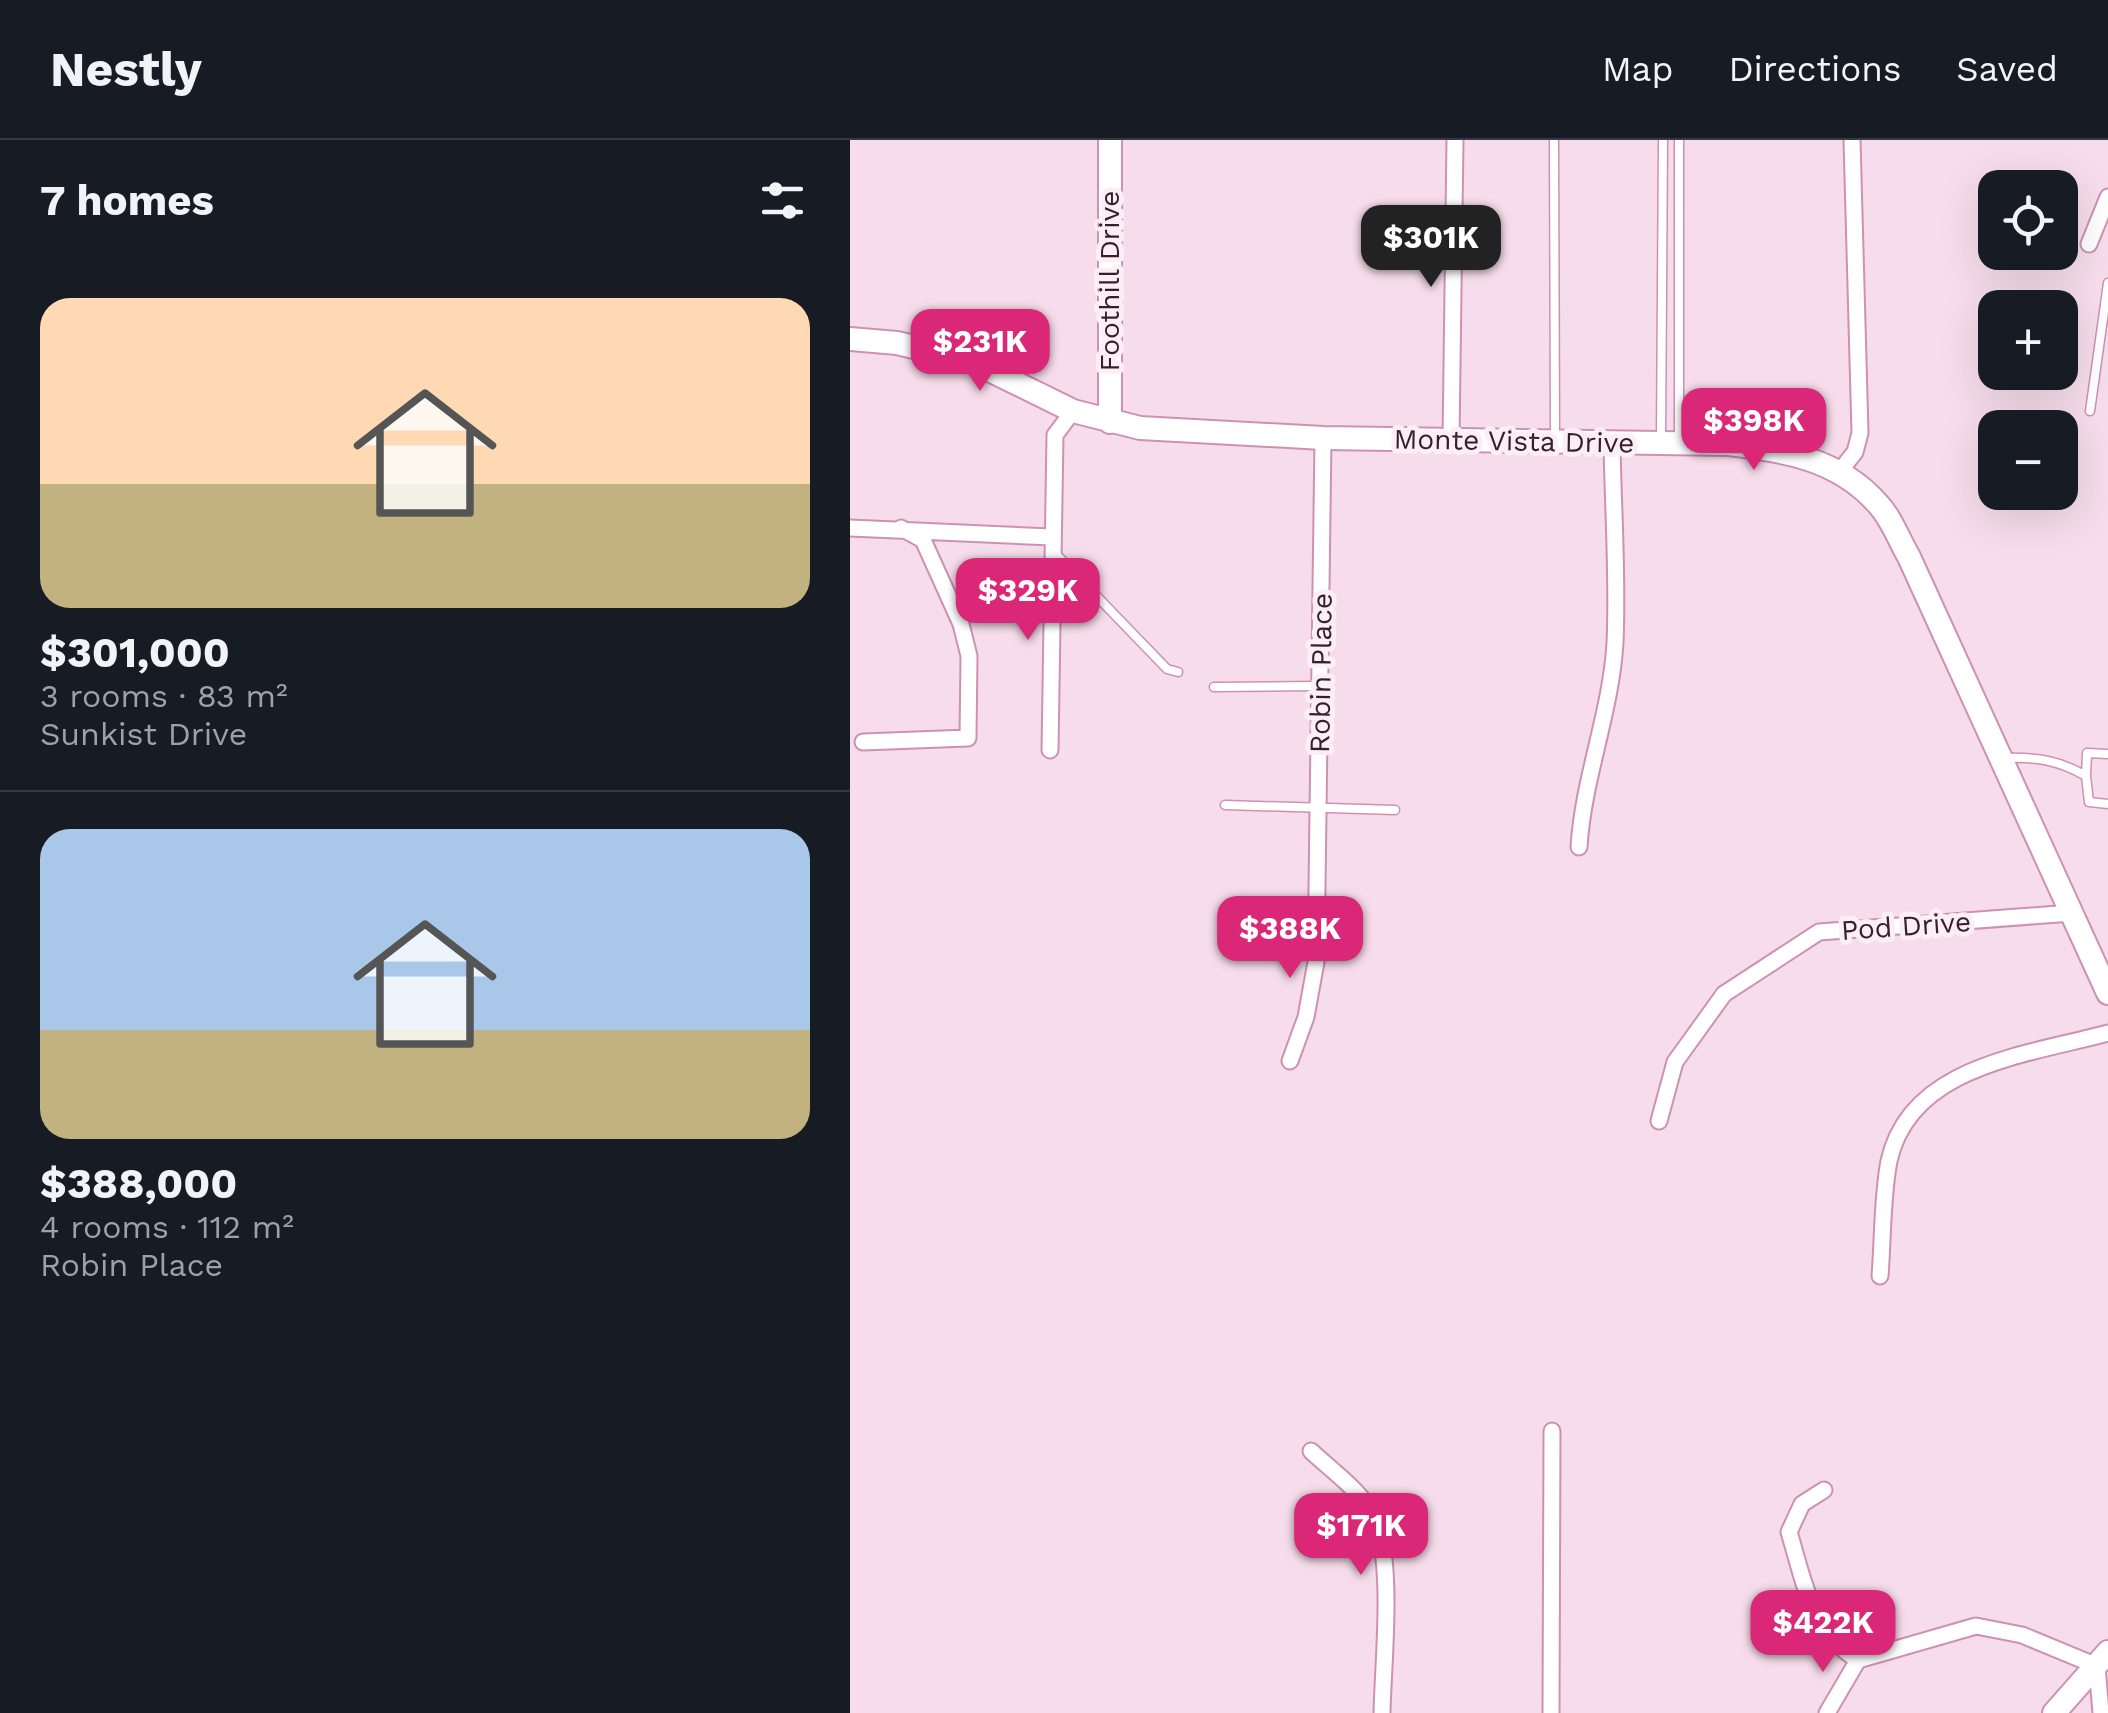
<!DOCTYPE html>
<meta charset="utf-8">
<style>
:root{--surface:#171b24;--page:#242831;--text:#f1f3f6;--muted:#9ea1a6;--line:#363941;--accent:#db2777}
body{margin:0;font-family:"Work Sans",sans-serif;background:var(--page);color:var(--text);height:100vh;display:flex;flex-direction:column;font-size:38px;white-space:nowrap}
*{box-sizing:border-box;margin:0}
p{font-size:32px;color:var(--muted)}
.icon{flex:none;width:55px;height:55px;fill:none;stroke:currentColor;stroke-width:2;stroke-linecap:round;stroke-linejoin:round}
.map{position:relative;flex:1;overflow:hidden}
.details{display:flex;flex-direction:column;background:var(--surface);width:850px}
.details>*{flex:none}
.fabs{position:absolute;left:1128px;top:30px;display:grid;gap:20px}
.fabs a{display:grid;place-items:center;width:100px;height:100px;border-radius:20px;background:var(--surface);box-shadow:0 10px 40px #0002;font-size:50px}
.price{position:absolute;translate:-50% -85px;padding:0 22px;border-radius:20px;background:var(--accent);color:#fff;font-size:32px;line-height:65px;filter:drop-shadow(0 2px 5px #0008)}
.price::after{content:'';position:absolute;left:50%;top:60px;width:30px;height:22px;margin-left:-15px;background:inherit;clip-path:polygon(0 0,100% 0,50% 100%)}
.price.selected{background:#222;color:#fff}
ul{padding:0;list-style:none}
li{display:grid;align-content:center;gap:20px;height:530px;padding:0 40px}
li+li{border-top:2px solid var(--line)}
li span{display:grid;place-items:center;height:310px;border-radius:30px;color:#555}
li>.icon{margin-inline-start:auto}
span .icon{width:180px;height:180px;fill:#fffc;stroke-width:1}
li b{font-size:42px}
h2{display:flex;justify-content:space-between;align-items:center;height:120px;padding:0 40px;font-size:42px}
header{display:flex;align-items:center;gap:60px;box-sizing:border-box;height:140px;padding:0 50px;background:var(--surface);border-bottom:2px solid var(--line)}
header strong{font-size:48px}
nav{display:flex;gap:55px;margin-inline-start:auto;font-size:35px}
main{display:flex;flex:1;min-height:0}
.map>svg:first-child{display:block}
.lines{fill:none;stroke-linecap:round;stroke-linejoin:round}
.lane-casing{stroke:#cd91b4;stroke-width:11}
.street-casing{stroke:#cd91b4;stroke-width:19}
.secondary-casing{stroke:#cd91b4;stroke-width:26}
.lane{stroke:#fff;stroke-width:8}
.street{stroke:#fff;stroke-width:15}
.secondary{stroke:#fff;stroke-width:22}
.labels{text-anchor:middle;dominant-baseline:central;stroke-width:10;stroke-linejoin:round;paint-order:stroke}
.street-label{font-size:28px;fill:#361e2c;stroke:#fceef5}
</style>
<header>
<strong>Nestly</strong>
<nav><a>Map</a><a>Directions</a><a>Saved</a></nav>
</header>
<main>
<section class="details">
<h2>7 homes<svg class="icon" aria-label="filters" viewBox="0 0 24 24"><path d="M4 7h16M4 17h16"/><circle cx="9" cy="7" r="2"/><circle cx="15" cy="17" r="2"/></svg></h2>
<ul>
<li><span style="background:linear-gradient(#ffd9b3 60%,#c2b280 0)"><svg class="icon" aria-label="home" viewBox="0 0 24 24"><path d="M3 11l9-7 9 7M6 9v11h12V9"/></svg></span><div><b>$301,000</b><p>3 rooms · 83 m²</p><p>Sunkist Drive</p></div></li>
<li><span style="background:linear-gradient(#a9c7e8 65%,#c2b280 0)"><svg class="icon" aria-label="home" viewBox="0 0 24 24"><path d="M3 11l9-7 9 7M6 9v11h12V9"/></svg></span><div><b>$388,000</b><p>4 rooms · 112 m²</p><p>Robin Place</p></div></li>
</ul>
</section>
<div class="map">
<svg width="1258" height="1573" viewBox="0 0 1258 1573">
<rect width="100%" height="100%" fill="#f7ddeb"/>
<g class="lines">
<g class="lane-casing">
<path id="lane" d="M704,0L705,297
M829,0V300
M1240,271L1258,143
M811,300L813,0
M205,413L317,529L328,532
M364,547L469,546
M1155,618C1187,617 1208,620 1236,636L1239,662L1258,664
M1236,636L1237,613L1258,614
M375,665L545,670"/>
</g>
<g class="street-casing">
<path id="street" d="M1239,104L1258,57
M601,301L605,0
M990,331L1005,312L1010,293L1002,0
M0,388L202,397
M13,602L118,598L119,516L111,484L73,400L51,388
M200,610L205,295L223,271
M729,707C733,639 761,572 765,503C768,437 763,369 762,303
M440,921L456,877L466,822L473,298
M809,981L825,922L874,854L969,792L1222,773
M1030,1136C1033,1099 1032,1057 1039,1021C1060,925 1178,915 1258,893
M461,1311C482,1331 513,1352 525,1379C544,1426 533,1521 532,1573
M974,1350L952,1364L939,1392C954,1441 961,1492 1008,1520L1126,1486L1172,1495L1247,1526L1251,1573
M701,1573L702,1291
M977,1573L1008,1520"/>
</g>
<g class="secondary-casing">
<path id="secondary" d="M0,199L47,203L119,220L223,271L290,288L473,298L878,304C933,310 988,319 1027,363C1041,377 1049,400 1059,417L1258,853
M260,282V0
M1204,1573L1258,1512"/>
</g>
<use href="#lane" class="lane"/>
<use href="#street" class="street"/>
<use href="#secondary" class="secondary"/>
</g>
<g class="labels">
<g class="street-label">
<text transform="translate(259 141) rotate(-90)">Foothill Drive</text>
<text transform="translate(664 301) rotate(1)">Monte Vista Drive</text>
<text transform="translate(471 533) rotate(-89)">Robin Place</text>
<text transform="translate(1056 786) rotate(-4)">Pod Drive</text>
</g>
</g>
</svg>
<div class="fabs">
<a><svg class="icon" aria-label="locate" viewBox="0 0 24 24"><circle cx="12" cy="12" r="6"/><path d="M12 2v4M12 18v4M2 12h4M18 12h4"/></svg></a>
<a>+</a>
<a>−</a>
</div>
<b class="price selected" style="left:581px;top:150px">$301K</b>
<b class="price" style="left:130px;top:254px">$231K</b>
<b class="price" style="left:904px;top:333px">$398K</b>
<b class="price" style="left:178px;top:503px">$329K</b>
<b class="price" style="left:440px;top:841px">$388K</b>
<b class="price" style="left:511px;top:1438px">$171K</b>
<b class="price" style="left:973px;top:1535px">$422K</b>
</div>
</main>
